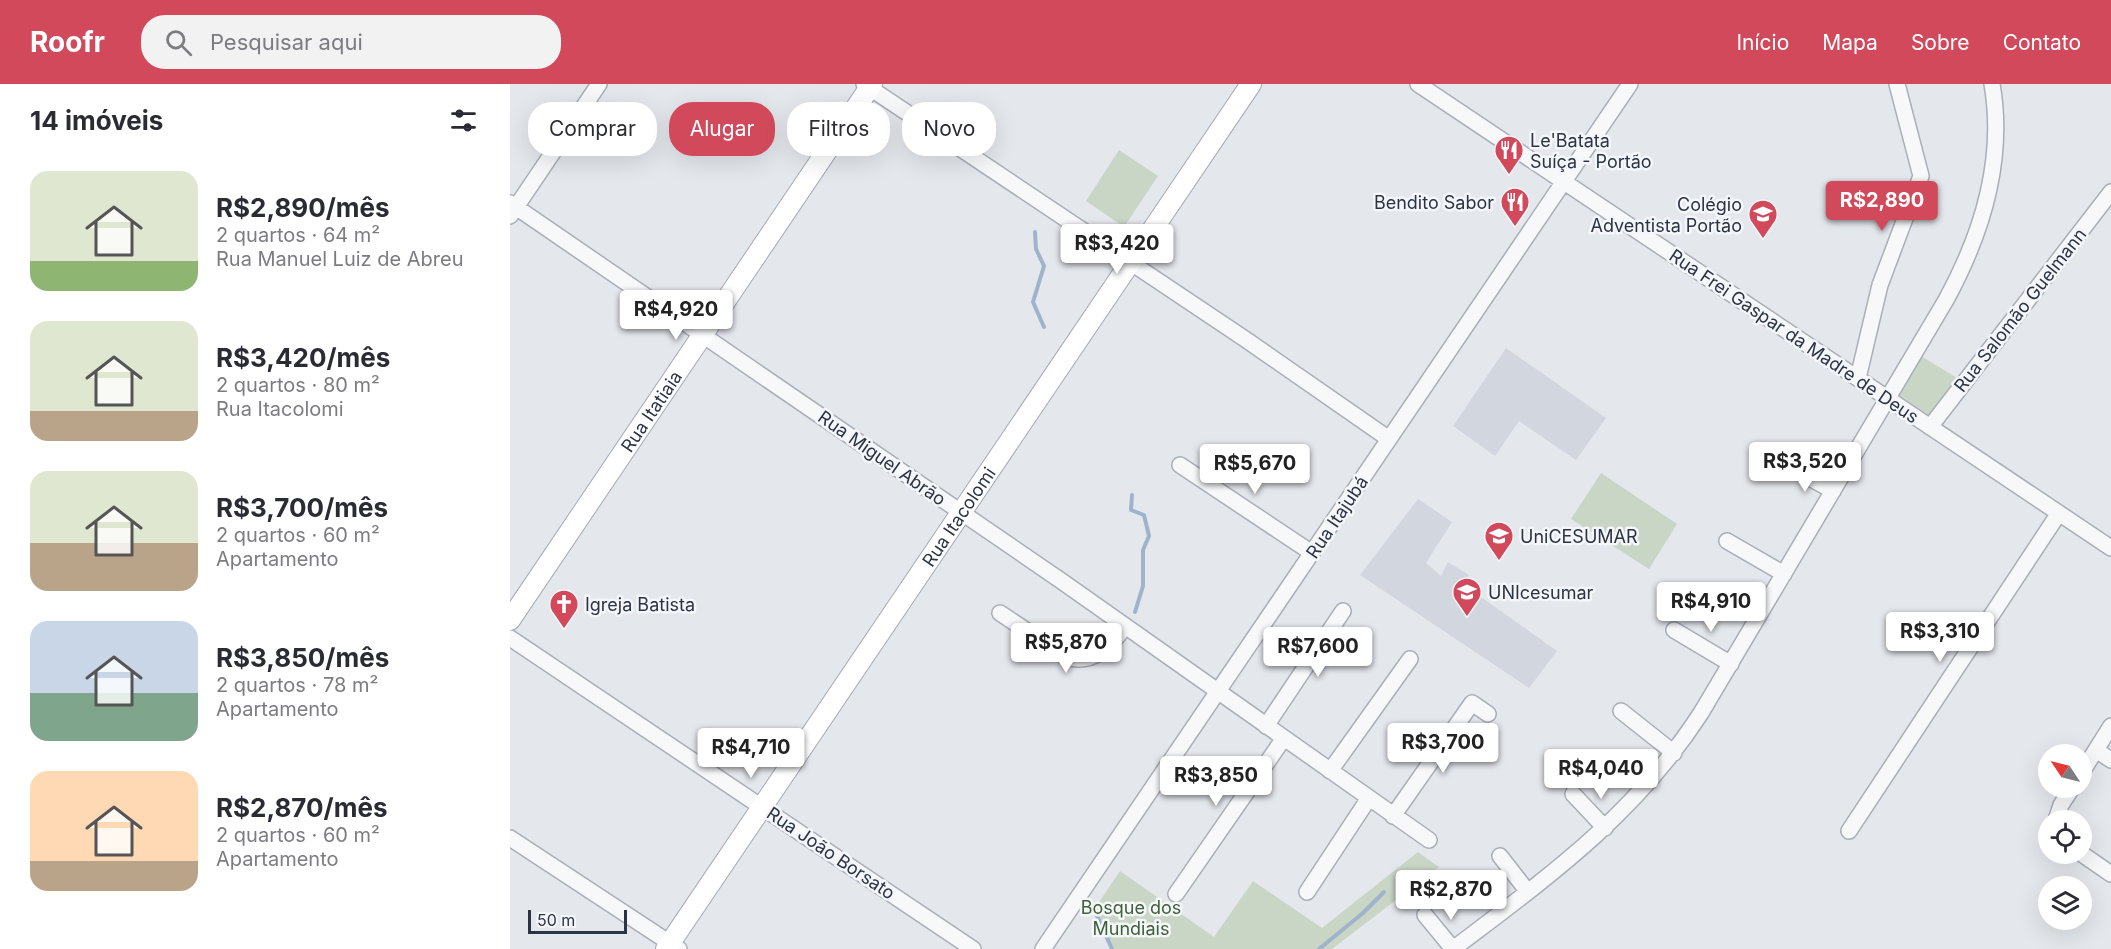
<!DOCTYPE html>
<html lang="pt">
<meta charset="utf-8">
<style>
:root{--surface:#fff;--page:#f2f2f3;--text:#2b2b33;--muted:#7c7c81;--accent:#d1495b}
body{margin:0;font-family:Inter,sans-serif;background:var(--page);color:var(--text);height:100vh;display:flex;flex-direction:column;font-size:22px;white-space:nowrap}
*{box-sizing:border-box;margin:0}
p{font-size:20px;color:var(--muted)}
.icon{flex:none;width:33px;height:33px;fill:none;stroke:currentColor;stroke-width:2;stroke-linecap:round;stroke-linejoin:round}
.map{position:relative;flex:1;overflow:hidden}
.side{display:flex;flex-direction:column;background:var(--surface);width:510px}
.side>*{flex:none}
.hud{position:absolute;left:18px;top:18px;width:570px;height:54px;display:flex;gap:12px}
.needle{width:39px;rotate:305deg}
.buttons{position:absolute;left:1528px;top:660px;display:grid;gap:12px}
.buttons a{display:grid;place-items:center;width:54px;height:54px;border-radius:50%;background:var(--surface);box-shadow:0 6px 24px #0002;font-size:30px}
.scale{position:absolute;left:18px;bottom:15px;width:99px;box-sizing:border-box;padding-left:6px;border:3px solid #2b3445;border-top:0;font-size:16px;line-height:21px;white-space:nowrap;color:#2b3445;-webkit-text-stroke:4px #f4f6f9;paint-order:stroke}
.price{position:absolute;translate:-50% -51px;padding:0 14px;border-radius:6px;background:#fff;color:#222;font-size:20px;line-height:39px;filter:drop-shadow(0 2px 3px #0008)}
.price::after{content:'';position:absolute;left:50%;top:36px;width:18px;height:14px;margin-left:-9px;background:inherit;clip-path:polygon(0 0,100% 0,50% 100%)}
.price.selected{background:var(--accent);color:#fff}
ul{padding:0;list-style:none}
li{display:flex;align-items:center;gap:18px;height:150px;padding:0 30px}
li span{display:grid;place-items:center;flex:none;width:168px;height:120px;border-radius:18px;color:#555}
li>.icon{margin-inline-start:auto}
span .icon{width:72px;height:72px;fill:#fffc;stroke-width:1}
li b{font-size:26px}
h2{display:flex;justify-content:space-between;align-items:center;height:72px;padding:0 30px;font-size:26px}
.pill{padding:0 21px;border-radius:24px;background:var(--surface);box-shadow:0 6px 24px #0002;font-size:21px;line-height:54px}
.pill.selected{background:var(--accent);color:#fff}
header{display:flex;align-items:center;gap:36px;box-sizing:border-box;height:84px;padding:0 30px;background:var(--accent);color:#fff}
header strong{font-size:28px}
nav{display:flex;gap:33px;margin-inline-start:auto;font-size:21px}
.search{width:420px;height:54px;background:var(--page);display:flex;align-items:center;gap:15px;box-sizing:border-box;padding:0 21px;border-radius:24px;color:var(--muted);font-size:22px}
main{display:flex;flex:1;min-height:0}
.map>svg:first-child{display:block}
.built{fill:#d2d6de}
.green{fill:#c9d6c5}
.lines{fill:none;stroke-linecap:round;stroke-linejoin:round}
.stream{stroke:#9fb4cc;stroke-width:4}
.minor-casing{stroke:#a9aeb7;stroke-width:18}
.major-casing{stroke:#a3abb8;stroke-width:22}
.minor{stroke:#f7f8fa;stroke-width:15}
.major{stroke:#fff;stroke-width:20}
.labels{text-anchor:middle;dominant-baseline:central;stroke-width:5;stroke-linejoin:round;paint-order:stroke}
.poi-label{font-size:18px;fill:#2b3445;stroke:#f4f6f9;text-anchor:start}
.street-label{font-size:18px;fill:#2b3445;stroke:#f4f6f9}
.park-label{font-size:18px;fill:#3f6138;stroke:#f4f6f9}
</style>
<header>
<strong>Roofr</strong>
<div class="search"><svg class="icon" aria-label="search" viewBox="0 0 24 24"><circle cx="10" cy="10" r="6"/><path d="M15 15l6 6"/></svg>Pesquisar aqui</div>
<nav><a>Início</a><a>Mapa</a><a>Sobre</a><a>Contato</a></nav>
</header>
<main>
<section class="side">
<h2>14 imóveis<svg class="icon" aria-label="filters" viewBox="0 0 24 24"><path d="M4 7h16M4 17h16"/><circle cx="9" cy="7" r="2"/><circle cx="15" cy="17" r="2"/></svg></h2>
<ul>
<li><span style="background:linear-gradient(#dfe7d0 75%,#8fb573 0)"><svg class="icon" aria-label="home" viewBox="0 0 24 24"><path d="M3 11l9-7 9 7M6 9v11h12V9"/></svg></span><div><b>R$2,890/mês</b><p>2 quartos · 64 m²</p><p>Rua Manuel Luiz de Abreu</p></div></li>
<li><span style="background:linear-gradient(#dfe7d0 75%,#b9a48a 0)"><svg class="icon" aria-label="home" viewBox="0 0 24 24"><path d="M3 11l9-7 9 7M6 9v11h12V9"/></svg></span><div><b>R$3,420/mês</b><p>2 quartos · 80 m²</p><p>Rua Itacolomi</p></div></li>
<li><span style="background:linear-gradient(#dfe7d0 60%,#b9a48a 0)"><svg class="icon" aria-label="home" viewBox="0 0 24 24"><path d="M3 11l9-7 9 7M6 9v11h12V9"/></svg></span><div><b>R$3,700/mês</b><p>2 quartos · 60 m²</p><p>Apartamento</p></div></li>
<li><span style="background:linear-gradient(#c9d6e8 60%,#7fa58c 0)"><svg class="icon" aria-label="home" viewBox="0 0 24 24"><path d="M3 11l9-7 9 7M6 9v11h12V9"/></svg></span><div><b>R$3,850/mês</b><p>2 quartos · 78 m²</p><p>Apartamento</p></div></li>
<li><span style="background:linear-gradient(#ffd9b3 75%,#b9a48a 0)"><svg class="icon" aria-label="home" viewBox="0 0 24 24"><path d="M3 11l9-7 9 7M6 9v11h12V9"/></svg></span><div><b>R$2,870/mês</b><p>2 quartos · 60 m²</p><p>Apartamento</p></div></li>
</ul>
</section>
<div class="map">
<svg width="1601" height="865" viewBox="0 0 1601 865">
<rect width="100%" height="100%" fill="#e4e7ec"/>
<path class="built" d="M996,264L1096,334L1066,376L1009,337L985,372L943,342Z
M908,415L942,438L916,479L931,492L938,478L959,491L954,501L1047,567L1019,604L850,491Z"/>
<path class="green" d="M609,66L648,92L614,143L576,117Z
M1411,272L1447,294L1419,331L1389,311Z
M1091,389L1167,440L1139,485L1061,435Z
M908,768L929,783L822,865H602L583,827L610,787L704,853L743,797L812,844Z"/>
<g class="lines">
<path class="stream" d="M525,148L526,165L534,182L523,218L534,243
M622,411L621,426L634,431L639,452L633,466V502L625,528
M583,823L602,865
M809,865L853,829L874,808"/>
<g class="minor-casing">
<path id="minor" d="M354,0L735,255L879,355
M908,0L1601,464
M0,119L550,496L919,756
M0,132L89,0
M1348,294L1370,201L1411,92L1387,0
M1420,343L1601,108
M670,381L802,469
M1282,384L1323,407
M1217,457L1274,490
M490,529L556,573C583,581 601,563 615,542
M1164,546L1221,580
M0,554L463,865
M1111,627L1164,669
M756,642L833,527
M1586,666L1601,676
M820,687L900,575
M1572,688L1601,642
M1063,710L1095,744
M883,732L962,619L978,630
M1546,736L1551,721L1562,704
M1339,747L1549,429
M0,754L169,865
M1572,770L1601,790
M990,772L1018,808
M797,808L859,714
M666,810L774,654
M915,831L943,865
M533,865L1120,0
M943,865C1038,793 1125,731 1191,629L1436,216C1472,150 1495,75 1482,0"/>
</g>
<g class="major-casing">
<g id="major">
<path id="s1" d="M0,536L362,0"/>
<path id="s2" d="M156,865L741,0"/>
</g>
</g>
<use href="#minor" class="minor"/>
<use href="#major" class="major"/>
</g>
<defs>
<g id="restaurant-pin" transform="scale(1.5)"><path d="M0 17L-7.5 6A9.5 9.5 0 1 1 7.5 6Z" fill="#d1495b" stroke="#f4f6f9"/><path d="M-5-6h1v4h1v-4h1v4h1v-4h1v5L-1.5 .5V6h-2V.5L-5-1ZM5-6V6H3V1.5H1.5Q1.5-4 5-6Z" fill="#fff"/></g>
<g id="school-pin" transform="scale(1.5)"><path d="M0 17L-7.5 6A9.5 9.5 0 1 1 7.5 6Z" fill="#d1495b" stroke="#f4f6f9"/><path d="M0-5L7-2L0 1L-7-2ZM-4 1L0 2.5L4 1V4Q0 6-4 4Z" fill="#fff"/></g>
<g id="university-pin" transform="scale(1.5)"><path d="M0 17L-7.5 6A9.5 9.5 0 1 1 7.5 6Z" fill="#d1495b" stroke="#f4f6f9"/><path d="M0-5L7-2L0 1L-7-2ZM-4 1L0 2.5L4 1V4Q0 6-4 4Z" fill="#fff"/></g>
<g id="church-pin" transform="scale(1.5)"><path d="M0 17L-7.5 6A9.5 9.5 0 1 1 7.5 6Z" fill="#d1495b" stroke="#f4f6f9"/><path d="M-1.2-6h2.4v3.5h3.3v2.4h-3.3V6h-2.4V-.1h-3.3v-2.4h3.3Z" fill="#fff"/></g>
</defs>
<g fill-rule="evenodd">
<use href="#restaurant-pin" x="999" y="66"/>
<use href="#restaurant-pin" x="1005" y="118"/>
<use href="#school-pin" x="1253" y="130"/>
<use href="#university-pin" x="989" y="452"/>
<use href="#school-pin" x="957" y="508"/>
<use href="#church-pin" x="54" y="520"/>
</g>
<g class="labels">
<g class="poi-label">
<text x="1020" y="56">Le'Batata<tspan x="1020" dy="21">Suíça - Portão</tspan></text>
<text x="984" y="118" text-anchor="end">Bendito Sabor</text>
<text x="1232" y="120" text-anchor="end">Colégio<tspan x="1232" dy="21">Adventista Portão</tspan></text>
<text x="1010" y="452">UniCESUMAR</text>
<text x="978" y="508">UNIcesumar</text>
<text x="75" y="520">Igreja Batista</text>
</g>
<g class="street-label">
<text transform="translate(1510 226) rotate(-52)">Rua Salomão Guelmann</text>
<text transform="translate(1284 252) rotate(34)">Rua Frei Gaspar da Madre de Deus</text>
<text stroke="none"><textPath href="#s1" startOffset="252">Rua Itatiaia</textPath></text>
<text transform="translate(372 374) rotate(35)">Rua Miguel Abrão</text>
<text stroke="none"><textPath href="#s2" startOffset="522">Rua Itacolomi</textPath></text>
<text transform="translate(827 433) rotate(-56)">Rua Itajubá</text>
<text transform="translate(321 769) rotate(34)">Rua João Borsato</text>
</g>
<g class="park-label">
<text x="621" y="823">Bosque dos<tspan x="621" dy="21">Mundiais</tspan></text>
</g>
</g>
</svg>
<div class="buttons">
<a><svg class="needle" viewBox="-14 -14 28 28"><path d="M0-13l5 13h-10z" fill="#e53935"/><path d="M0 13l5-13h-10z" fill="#7c7c81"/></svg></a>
<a><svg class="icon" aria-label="locate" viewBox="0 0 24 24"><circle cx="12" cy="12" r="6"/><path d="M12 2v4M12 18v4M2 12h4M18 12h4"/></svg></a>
<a><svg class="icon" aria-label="layers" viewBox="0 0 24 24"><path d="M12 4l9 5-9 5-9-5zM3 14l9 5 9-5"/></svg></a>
</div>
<div class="scale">50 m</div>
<b class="price selected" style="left:1372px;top:148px">R$2,890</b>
<b class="price" style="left:607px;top:191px">R$3,420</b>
<b class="price" style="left:166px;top:257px">R$4,920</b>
<b class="price" style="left:1295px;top:409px">R$3,520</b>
<b class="price" style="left:745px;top:411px">R$5,670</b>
<b class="price" style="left:1201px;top:549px">R$4,910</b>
<b class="price" style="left:1430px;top:579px">R$3,310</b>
<b class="price" style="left:556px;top:590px">R$5,870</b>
<b class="price" style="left:808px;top:594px">R$7,600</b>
<b class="price" style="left:933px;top:690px">R$3,700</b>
<b class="price" style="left:241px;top:695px">R$4,710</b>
<b class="price" style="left:1091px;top:716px">R$4,040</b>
<b class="price" style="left:706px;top:723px">R$3,850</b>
<b class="price" style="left:941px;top:837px">R$2,870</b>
<div class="hud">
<a class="pill">Comprar</a>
<a class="pill selected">Alugar</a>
<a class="pill">Filtros</a>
<a class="pill">Novo</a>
</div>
</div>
</main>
